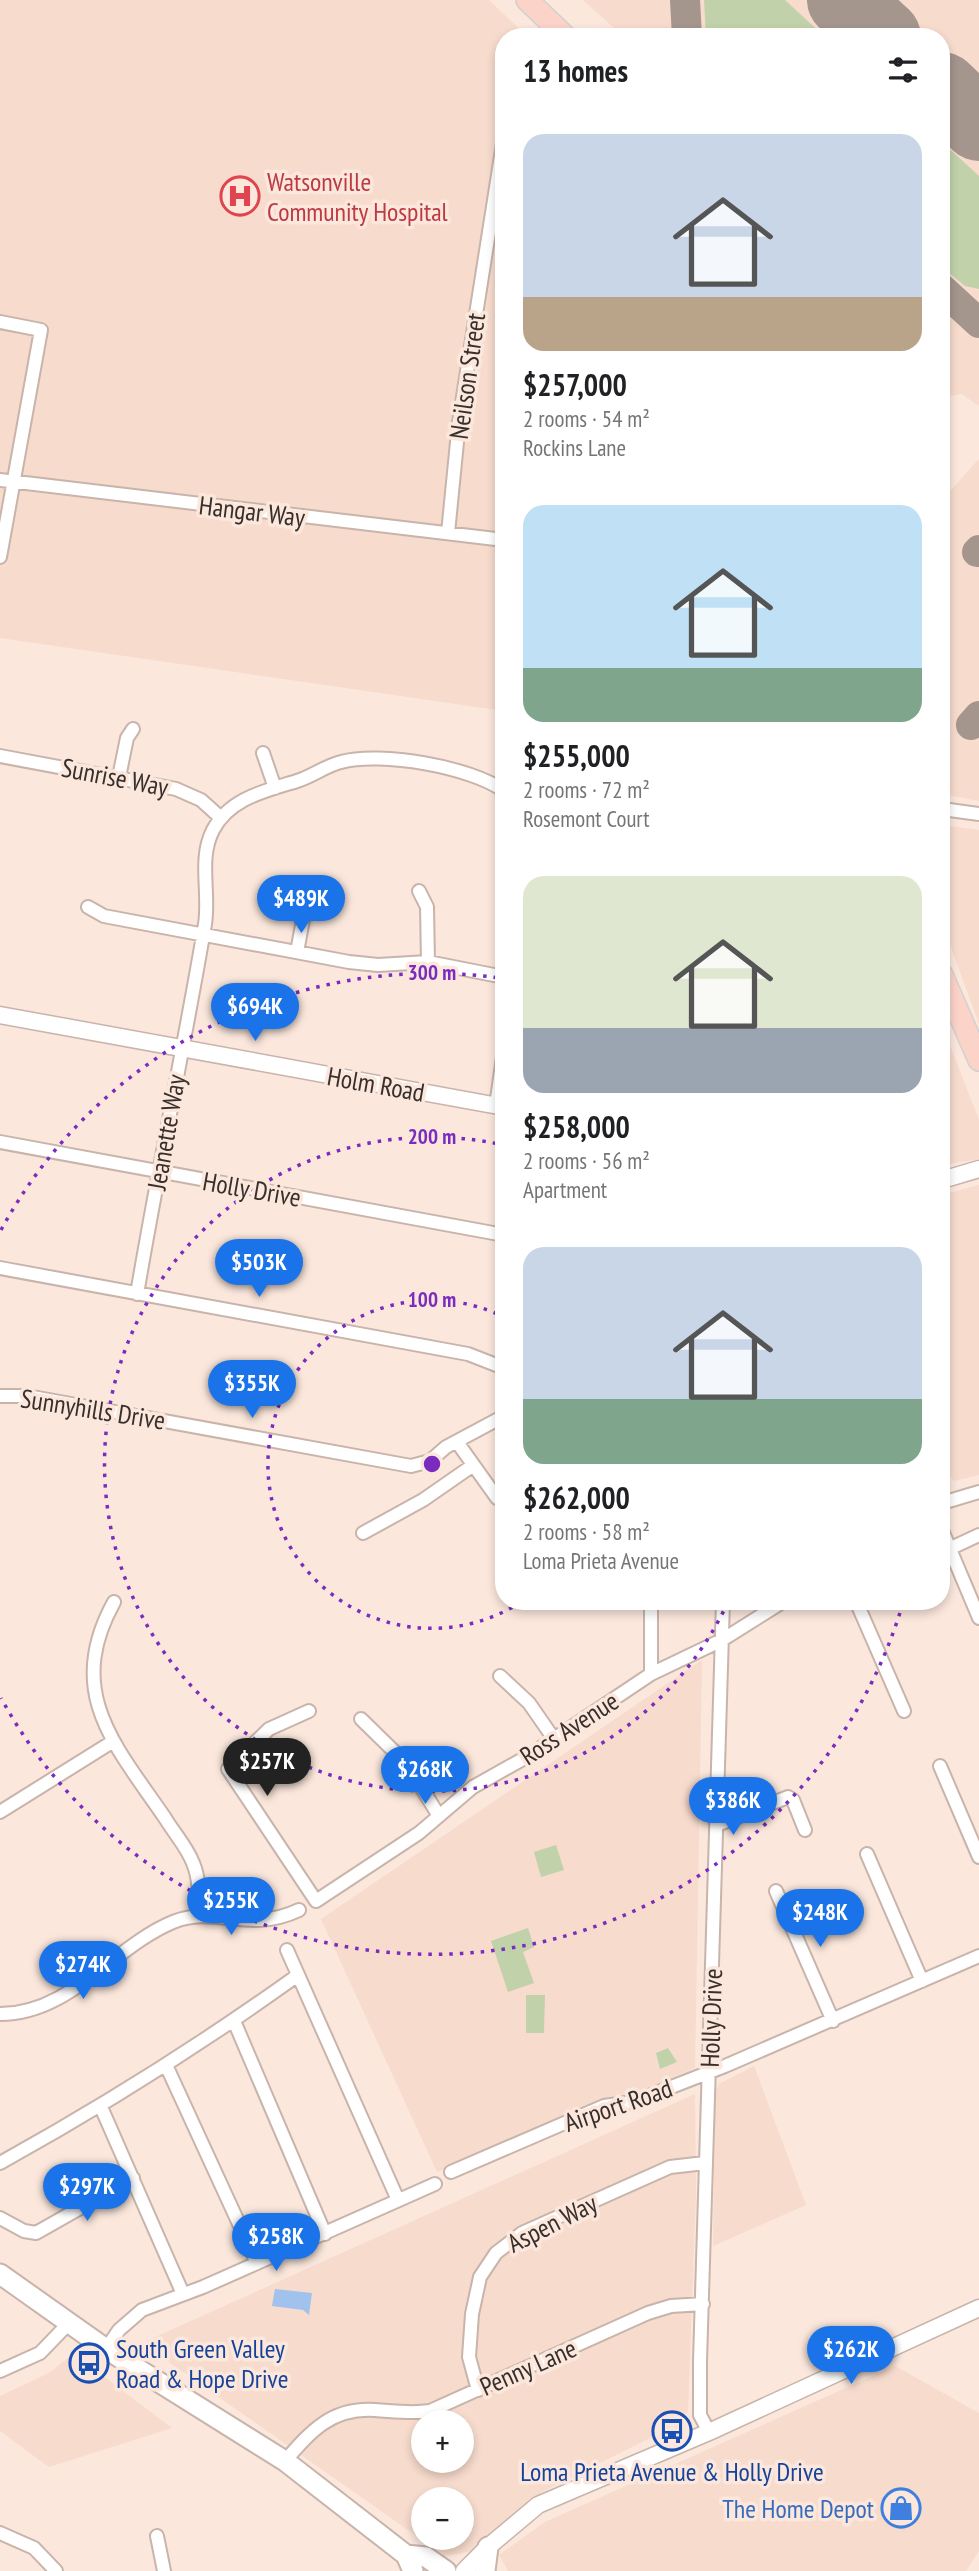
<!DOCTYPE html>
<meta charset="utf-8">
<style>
:root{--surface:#fff;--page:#f2f2f2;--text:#202124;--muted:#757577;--accent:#1a73e8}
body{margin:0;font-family:"PT Sans Narrow",sans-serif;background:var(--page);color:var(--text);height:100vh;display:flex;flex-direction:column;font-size:26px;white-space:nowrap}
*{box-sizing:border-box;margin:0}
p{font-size:23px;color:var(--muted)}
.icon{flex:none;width:38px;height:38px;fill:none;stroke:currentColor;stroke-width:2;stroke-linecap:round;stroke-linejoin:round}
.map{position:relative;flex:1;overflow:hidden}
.details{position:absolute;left:495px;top:28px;width:455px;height:1582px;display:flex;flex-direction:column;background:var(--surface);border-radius:28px;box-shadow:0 4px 10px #0003}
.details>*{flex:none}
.fabs{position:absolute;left:411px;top:2410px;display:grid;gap:14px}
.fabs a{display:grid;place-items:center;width:63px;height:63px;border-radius:50%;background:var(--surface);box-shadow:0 4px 10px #0003;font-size:35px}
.price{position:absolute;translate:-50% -60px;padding:0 16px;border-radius:24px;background:var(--accent);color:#fff;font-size:23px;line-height:46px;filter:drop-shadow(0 2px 4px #0008)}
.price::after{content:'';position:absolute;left:50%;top:42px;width:21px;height:16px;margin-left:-10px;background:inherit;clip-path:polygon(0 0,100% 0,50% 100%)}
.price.active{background:#222;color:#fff}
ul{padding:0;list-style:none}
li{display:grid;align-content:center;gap:14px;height:371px;padding:0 28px}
li span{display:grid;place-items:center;height:217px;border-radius:21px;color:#555}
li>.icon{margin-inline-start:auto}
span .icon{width:126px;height:126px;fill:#fffc;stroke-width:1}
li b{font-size:30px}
h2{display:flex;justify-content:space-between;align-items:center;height:84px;padding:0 28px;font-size:30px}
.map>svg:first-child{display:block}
.built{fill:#f7dbcd;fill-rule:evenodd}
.green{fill:#c1d2aa}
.water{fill:#a1c2ec}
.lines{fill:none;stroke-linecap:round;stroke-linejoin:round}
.taxiway{stroke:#a4958d;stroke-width:30}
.runway{stroke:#a4958d;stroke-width:74}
.minor-casing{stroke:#c8b4aa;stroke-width:16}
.tertiary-casing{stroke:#c8b4aa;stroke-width:19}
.secondary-casing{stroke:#c8b4aa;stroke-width:23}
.primary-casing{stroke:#d3d1d0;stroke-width:24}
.minor{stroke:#fff;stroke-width:12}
.tertiary{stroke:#fff;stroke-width:16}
.secondary{stroke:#fff;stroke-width:19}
.primary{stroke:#fbd3c9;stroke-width:21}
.ring{fill:none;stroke:#7b2cbf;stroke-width:3.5;stroke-dasharray:3.5 7}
.labels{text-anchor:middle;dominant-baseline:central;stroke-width:7;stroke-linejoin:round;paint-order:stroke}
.health-label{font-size:26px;fill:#be3a42;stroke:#fbe7dc;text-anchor:start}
.street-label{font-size:26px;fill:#372f2b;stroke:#fbe7dc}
.transit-label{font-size:26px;fill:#164399;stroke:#fbe7dc;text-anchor:start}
.shop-label{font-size:26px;fill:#366cbe;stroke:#fbe7dc;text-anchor:end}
.centre{fill:#7b2cbf;stroke:#fbe7dc;stroke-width:3.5}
.ring-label{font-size:21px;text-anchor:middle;font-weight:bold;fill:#7b2cbf;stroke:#fbe7dc;stroke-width:7;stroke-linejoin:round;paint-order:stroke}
</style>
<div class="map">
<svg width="979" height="2571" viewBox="0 0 979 2571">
<rect width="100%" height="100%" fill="#fbe7dc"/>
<path class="built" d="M0,0H489L528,37H504V711L0,638Z
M583,0H979V406L962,394L942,397V37H624Z
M979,459V801L942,794V500Z
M942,825L979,830V1024L942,923Z
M942,1025L979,1120V1159L942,1165Z
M979,1185V1475L954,1481L942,1466V1195Z
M702,1660L695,2068L437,2172L321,1919Z
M754,2066L806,2205L713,2246L715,2093L719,2084Z
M695,2094L696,2192L688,2411L682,2422L542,2492L473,2551L445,2556L142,2343ZM424,2422H462V2460H424ZM424,2499H462V2538H424Z
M73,2354H74L172,2428L49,2467L0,2431V2396L49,2373Z
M895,2366L979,2413V2551L966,2571H508L499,2555L545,2522Z"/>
<path class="green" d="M704,0H785L825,37H706Z
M942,142L979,176V289L965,286L942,267Z
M556,1845L564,1870L541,1877L534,1852Z
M528,1928L534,1947L523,1952L534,1983L508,1992L491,1941Z
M526,1995H545L544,2033H526Z
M668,2048L677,2062L660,2069L656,2053Z"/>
<path class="water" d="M275,2289L312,2293L309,2315L303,2310L272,2306Z"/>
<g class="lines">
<path class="taxiway" d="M685,0L687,37
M942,289L979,323
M977,552L979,550
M971,725L979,716"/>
<path class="runway" d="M844,0L884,37
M942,89L979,124"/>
<g class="minor-casing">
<path id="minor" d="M0,322L41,330L0,557
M0,480L504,540
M448,533L459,422L504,137
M263,753L275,788
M0,756L176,789L201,800L221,818
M119,777L127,738L133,729
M942,809L979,814
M419,891L427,907L428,962
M88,907L104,916L349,962L378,965L428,962L504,977
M297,952L305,909
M496,1106L504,1050
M0,1142L504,1235
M0,1268L468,1354L504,1368
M137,1294C158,1170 184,1047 205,924C210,892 198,859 213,830C230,798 265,791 297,781C313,776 325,766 341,762C381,751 471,767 504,791
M0,1396H27L411,1466L430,1461L446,1447L504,1416
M457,1442L497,1498L504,1499
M942,1503L979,1492
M942,1530L979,1618
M363,1533L423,1500L472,1466
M949,1549L979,1535
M651,1601V1674L722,1640L784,1601
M856,1601L904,1711
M114,1602C64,1692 115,1745 165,1818C174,1833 187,1847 193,1863C200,1879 199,1899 199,1916
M500,1676L529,1703L554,1739
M309,1711L269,1729L228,1769L316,1901L419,1833L473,1787L530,1755L651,1674
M361,1719L407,1764L439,1816
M940,1766L979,1857
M0,1812L112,1742
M717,1825L788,1797L793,1800L805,1830
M867,1854L922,1981
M776,1891L833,2021
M287,1950L398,2200
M0,2014C70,2014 113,1947 173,1922C216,1905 248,1934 299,1910
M234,2021L325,2234
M166,2065L257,2263
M101,2107L183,2294
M0,2163C103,2106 202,2044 298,1975
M451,2172L604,2106L633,2102L725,2066L979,1956
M0,2218L24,2231L36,2233L133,2178
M106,2349L119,2330L142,2310L203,2287L435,2184
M0,2371L40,2353L69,2323
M478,2390L469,2357L472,2314L480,2277L496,2253L522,2233L670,2167L705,2163
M709,2432L700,2415V2361L723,1601
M285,2461C311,2431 332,2407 375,2410C393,2411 411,2414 430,2411L648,2313L671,2306L703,2304
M0,2533L34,2548L56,2571
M157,2536L164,2571"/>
</g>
<g class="tertiary-casing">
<path id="tertiary" d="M0,1015L504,1107
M942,1180L979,1169
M464,2571L488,2547L538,2505L709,2432L979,2308"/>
</g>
<g class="secondary-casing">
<path id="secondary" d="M0,2274L106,2349L285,2461L406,2555L413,2571
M406,2555L426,2557L446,2571
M485,2571L488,2547"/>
</g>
<g class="primary-casing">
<path id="primary" d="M527,0L566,37
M942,975L979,1060"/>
</g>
<use href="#minor" class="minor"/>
<use href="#tertiary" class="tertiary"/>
<use href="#secondary" class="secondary"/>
<use href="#primary" class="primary"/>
</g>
<g class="ring">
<path d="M521 1602A164 164 0 1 1 504 1317"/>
<path d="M728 1602A327 327 0 1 1 503 1145"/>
<path d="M903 1603A491 491 0 0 1 1 1698M1 1230A491 491 0 0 1 500 978"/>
</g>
<defs>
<g id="hospital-ring" transform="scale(2.0125)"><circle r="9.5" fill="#fbe7dc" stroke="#e0444e" stroke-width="1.5"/><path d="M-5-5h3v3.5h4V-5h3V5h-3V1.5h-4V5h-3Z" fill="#e0444e"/></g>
<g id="bus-ring" transform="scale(2.0125)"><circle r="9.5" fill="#fbe7dc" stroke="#1a4fb4" stroke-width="1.5"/><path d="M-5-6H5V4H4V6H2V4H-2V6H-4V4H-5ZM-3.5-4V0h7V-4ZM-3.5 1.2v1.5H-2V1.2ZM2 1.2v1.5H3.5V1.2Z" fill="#1a4fb4"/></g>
<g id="shop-ring" transform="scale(2.0125)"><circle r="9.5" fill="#fbe7dc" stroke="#3f7fe0" stroke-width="1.5"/><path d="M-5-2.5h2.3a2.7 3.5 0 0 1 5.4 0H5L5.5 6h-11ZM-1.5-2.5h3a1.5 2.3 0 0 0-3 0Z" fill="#3f7fe0"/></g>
</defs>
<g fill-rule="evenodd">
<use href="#hospital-ring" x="240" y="196"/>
<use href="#bus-ring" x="89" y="2363"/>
<use href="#bus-ring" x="672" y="2431"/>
<use href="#shop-ring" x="901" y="2508"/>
</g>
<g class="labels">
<g class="health-label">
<text x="267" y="181">Watsonville<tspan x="267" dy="30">Community Hospital</tspan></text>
</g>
<g class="street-label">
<text transform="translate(467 376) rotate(-82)">Neilson Street</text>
<text transform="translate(252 511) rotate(7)">Hangar Way</text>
<text transform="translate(115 777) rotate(11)">Sunrise Way</text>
<text transform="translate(376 1084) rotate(10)">Holm Road</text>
<text transform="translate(166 1132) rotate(-80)">Jeanette Way</text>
<text transform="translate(252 1189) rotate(10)">Holly Drive</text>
<text transform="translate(93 1409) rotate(9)">Sunnyhills Drive</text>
<text transform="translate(569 1728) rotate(-33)">Ross Avenue</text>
<text transform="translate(711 2018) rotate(-88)">Holly Drive</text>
<text transform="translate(618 2105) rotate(-19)">Airport Road</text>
<text transform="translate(552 2223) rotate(-27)">Aspen Way</text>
<text transform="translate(528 2367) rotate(-24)">Penny Lane</text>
</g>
<g class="transit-label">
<text x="116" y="2348">South Green Valley<tspan x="116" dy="30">Road &amp; Hope Drive</tspan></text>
<text x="672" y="2471" text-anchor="middle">Loma Prieta Avenue &amp; Holly Drive</text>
</g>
<g class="shop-label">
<text x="874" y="2508">The Home Depot</text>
</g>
</g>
<circle cx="432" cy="1464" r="10" class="centre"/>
<g class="ring-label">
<text x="432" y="980">300 m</text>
<text x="432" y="1144">200 m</text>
<text x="432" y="1307">100 m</text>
</g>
</svg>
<div class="fabs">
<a>+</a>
<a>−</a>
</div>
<b class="price" style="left:301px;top:935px">$489K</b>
<b class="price" style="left:255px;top:1043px">$694K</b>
<b class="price" style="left:259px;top:1299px">$503K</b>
<b class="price" style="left:252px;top:1420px">$355K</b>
<b class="price active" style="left:267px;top:1798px">$257K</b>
<b class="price" style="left:425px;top:1806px">$268K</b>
<b class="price" style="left:733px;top:1837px">$386K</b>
<b class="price" style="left:231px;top:1937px">$255K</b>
<b class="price" style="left:820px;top:1949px">$248K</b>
<b class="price" style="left:83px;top:2001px">$274K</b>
<b class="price" style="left:87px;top:2223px">$297K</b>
<b class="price" style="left:276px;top:2273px">$258K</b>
<b class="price" style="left:851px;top:2386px">$262K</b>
<section class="details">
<h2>13 homes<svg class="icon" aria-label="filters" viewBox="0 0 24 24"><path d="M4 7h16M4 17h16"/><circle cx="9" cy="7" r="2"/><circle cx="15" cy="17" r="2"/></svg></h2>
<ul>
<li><span style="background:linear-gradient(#c9d6e8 75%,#b9a48a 0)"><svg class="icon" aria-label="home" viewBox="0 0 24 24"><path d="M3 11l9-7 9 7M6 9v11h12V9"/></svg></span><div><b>$257,000</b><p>2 rooms · 54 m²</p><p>Rockins Lane</p></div></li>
<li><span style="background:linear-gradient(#bfe0f5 75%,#7fa58c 0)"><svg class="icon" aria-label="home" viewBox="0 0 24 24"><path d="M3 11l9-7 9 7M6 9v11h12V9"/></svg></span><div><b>$255,000</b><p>2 rooms · 72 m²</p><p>Rosemont Court</p></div></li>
<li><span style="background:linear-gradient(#dfe7d0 70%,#9aa5b1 0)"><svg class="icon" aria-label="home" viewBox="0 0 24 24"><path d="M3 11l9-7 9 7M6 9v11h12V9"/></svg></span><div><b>$258,000</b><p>2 rooms · 56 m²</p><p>Apartment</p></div></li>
<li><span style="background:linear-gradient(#c9d6e8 70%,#7fa58c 0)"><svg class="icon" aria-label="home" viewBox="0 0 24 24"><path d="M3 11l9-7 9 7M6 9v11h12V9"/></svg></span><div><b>$262,000</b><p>2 rooms · 58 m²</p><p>Loma Prieta Avenue</p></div></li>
</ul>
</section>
</div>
